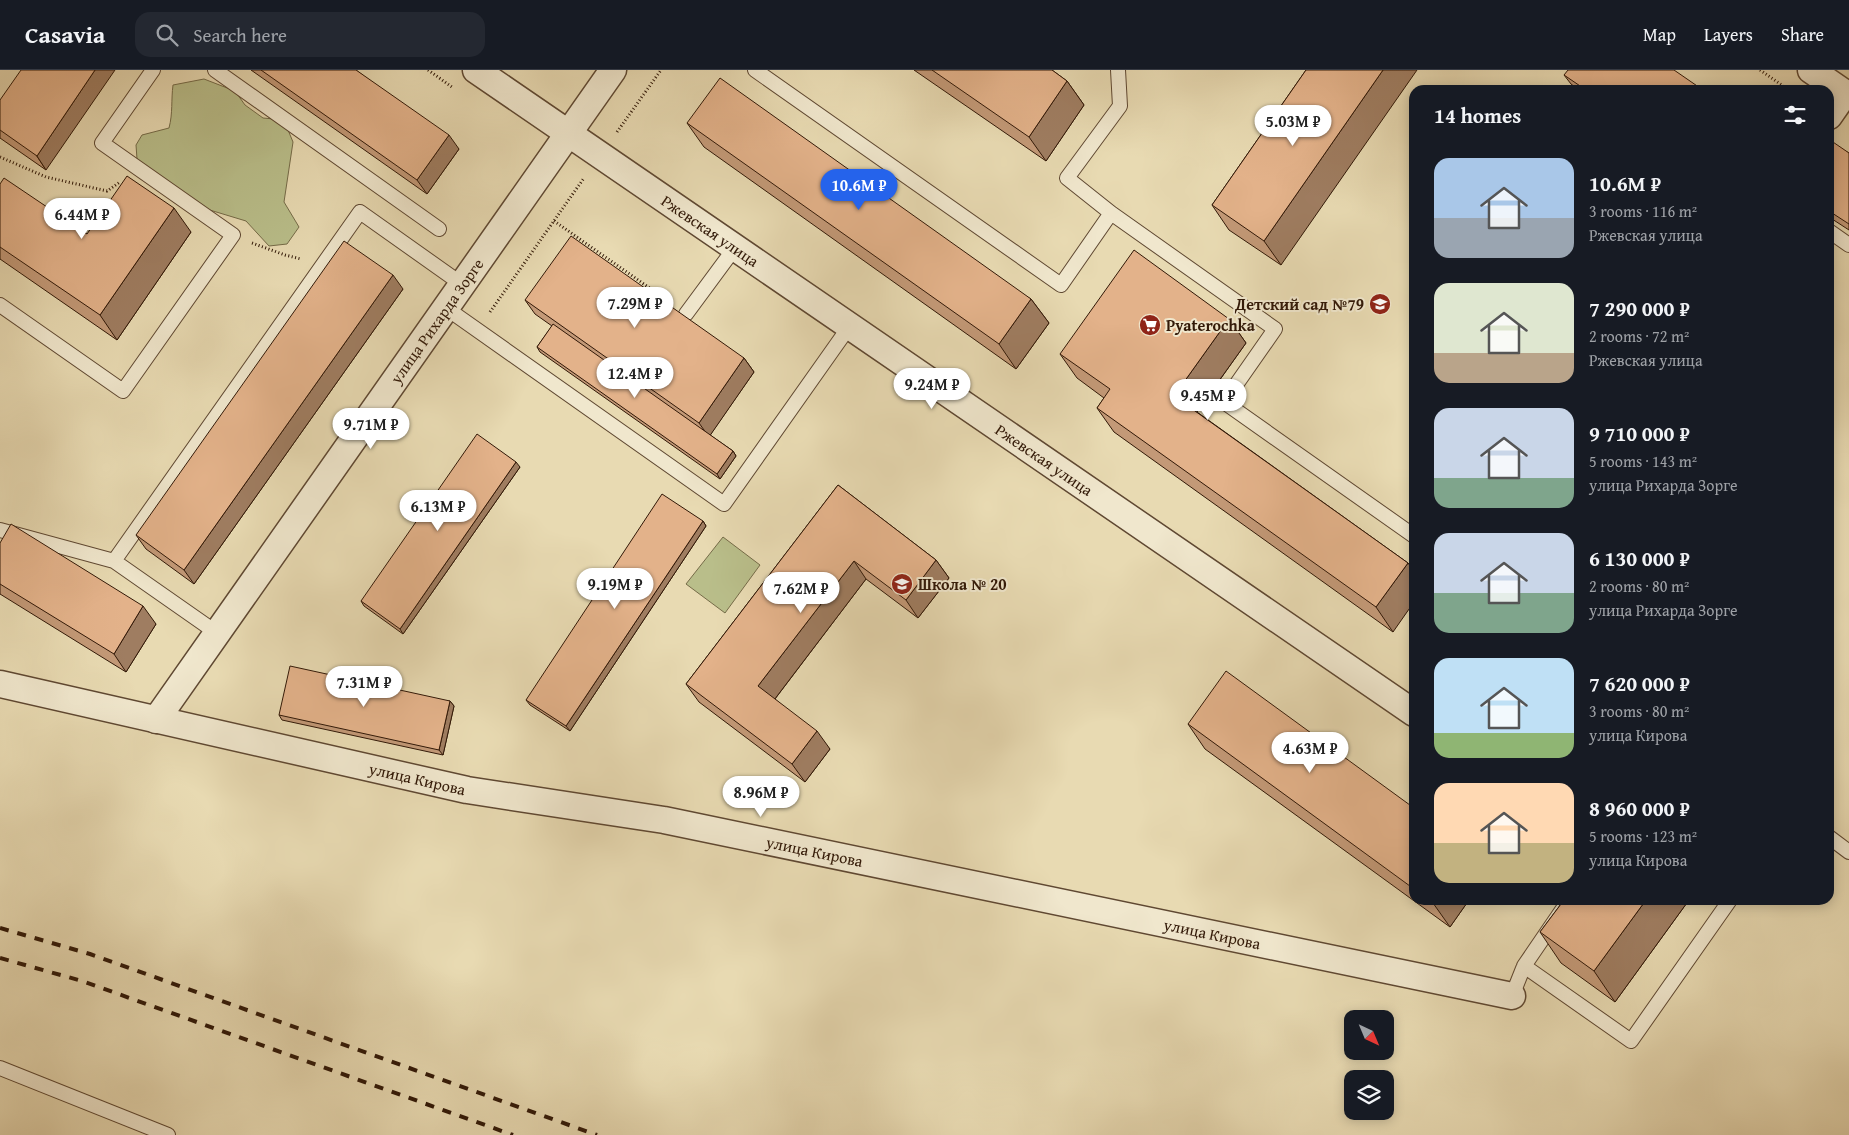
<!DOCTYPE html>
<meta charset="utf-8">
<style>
:root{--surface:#171b24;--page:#242831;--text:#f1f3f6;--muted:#9ea1a6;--line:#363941;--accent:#2563eb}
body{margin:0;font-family:"Gentium Book Plus",serif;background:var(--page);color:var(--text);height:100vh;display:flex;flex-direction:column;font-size:19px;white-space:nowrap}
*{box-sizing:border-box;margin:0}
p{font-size:16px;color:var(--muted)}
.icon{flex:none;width:28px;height:28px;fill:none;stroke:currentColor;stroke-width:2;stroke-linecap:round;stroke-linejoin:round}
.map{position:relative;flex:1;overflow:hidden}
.drawer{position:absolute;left:1409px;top:15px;width:425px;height:820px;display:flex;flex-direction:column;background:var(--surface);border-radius:15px;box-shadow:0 2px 12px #0003}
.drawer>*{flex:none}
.needle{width:32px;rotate:136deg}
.controls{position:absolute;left:1344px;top:940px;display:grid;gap:10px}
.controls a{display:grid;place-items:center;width:50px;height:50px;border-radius:10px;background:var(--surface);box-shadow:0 2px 12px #0003;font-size:25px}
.price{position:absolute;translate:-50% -42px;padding:0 11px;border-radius:18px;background:#fff;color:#222;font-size:16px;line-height:32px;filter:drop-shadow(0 1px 2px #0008)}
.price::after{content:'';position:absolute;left:50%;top:30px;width:15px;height:11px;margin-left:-8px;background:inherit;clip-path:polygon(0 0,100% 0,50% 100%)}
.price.active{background:var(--accent);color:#fff}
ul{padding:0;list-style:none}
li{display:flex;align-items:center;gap:15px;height:125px;padding:0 25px}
li span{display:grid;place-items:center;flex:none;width:140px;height:100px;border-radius:15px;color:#555}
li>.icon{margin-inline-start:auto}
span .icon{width:60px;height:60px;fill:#fffc;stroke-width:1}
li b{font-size:21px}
h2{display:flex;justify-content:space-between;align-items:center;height:60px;padding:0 25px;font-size:21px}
header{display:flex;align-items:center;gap:30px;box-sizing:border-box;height:70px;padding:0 25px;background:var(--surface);border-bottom:1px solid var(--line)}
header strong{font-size:24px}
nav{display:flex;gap:28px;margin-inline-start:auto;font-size:18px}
.search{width:350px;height:45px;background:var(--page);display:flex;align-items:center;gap:12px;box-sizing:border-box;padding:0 18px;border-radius:15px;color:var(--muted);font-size:19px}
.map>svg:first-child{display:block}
.green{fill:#b9be8a;stroke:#756b48}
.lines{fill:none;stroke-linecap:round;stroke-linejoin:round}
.lane-casing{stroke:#5f4832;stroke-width:16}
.street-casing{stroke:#5f4832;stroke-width:29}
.path{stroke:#311807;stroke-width:3;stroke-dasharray:1 2.5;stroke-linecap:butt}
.lane{stroke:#f0e7cd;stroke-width:14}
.street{stroke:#f0e7cd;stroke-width:26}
.rail{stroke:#311807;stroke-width:4;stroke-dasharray:9 9;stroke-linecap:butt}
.wall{fill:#c39977;stroke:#311807}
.shaded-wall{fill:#9f7d61;stroke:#311807}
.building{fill:#e3b28a;stroke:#311807}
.labels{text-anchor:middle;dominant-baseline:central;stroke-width:4;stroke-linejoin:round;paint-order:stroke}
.street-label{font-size:16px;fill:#311807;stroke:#f0e7cd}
.poi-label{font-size:16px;font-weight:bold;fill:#311807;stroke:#f0e7cd;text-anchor:start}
</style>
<header>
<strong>Casavia</strong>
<div class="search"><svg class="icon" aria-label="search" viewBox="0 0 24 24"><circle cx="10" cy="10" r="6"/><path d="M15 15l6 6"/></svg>Search here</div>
<nav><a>Map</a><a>Layers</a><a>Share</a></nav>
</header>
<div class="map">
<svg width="1849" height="1065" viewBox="0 0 1849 1065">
<rect width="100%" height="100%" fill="#e8dab2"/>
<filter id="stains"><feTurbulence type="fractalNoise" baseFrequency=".004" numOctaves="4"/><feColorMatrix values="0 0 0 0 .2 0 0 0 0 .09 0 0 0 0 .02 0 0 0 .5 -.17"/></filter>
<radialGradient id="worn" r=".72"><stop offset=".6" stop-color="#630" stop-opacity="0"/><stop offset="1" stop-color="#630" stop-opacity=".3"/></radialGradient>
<path class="green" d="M204,9L235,21L245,35L263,48L274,49L288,60L293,72L284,132L299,157L287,174L269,176L246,151L190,134L150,106L137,89L136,75L142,65L169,58C173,43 171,30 173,15Z
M723,467L760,495L725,543L686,514Z"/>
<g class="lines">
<g class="lane-casing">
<path id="lane" d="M215,0L439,159
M755,0L1061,215L1111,143L1275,259L1224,332L1414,466
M1111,143L1067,108L1120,36L1118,0
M1829,161L1849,175
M0,235L123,321L233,165L102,73L153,0
M446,238L724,434L849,257
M686,244L734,179
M0,460L114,491
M217,563L114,491L360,142L463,215
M1829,767L1849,782
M1524,896L1631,971L1730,830
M1512,926L1524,896L1569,830
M0,998L168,1065"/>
</g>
<g class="street-casing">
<g id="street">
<path id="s1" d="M476,0L1414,643"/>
<path d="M1811,0L1849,26"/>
<path d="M1829,46L1845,23"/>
<path id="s2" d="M0,614L467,720L664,750L1512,926"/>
<path id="s3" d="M156,650L613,0"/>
</g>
</g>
<path class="path" d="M428,0L452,17
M1760,0L1789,20
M617,62L661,0
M0,87L46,107L107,121L120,112
M554,151L668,231
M252,173L285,185L301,189
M490,242L584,108"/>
<use href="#lane" class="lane"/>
<use href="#street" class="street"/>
<path class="rail" d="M0,858L90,884L597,1065
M0,888L82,911L513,1065"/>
</g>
<path class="wall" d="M251,0H356L459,79L427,124Z
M914,0H1052L1067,11L1084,35L1046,91Z
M1306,0L1281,195L1229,160L1212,135Z
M1564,5L1703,20H1579L1571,14Z
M0,30L46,100L0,68Z
M687,53L1031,229L1049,253L1016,299L704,77Z
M1829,72L1849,83V160L1829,147Z
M0,114L87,164L191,162L117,270L0,189Z
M403,219L194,514L146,479L136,465Z
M525,230L744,288L754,302L710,365L733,381L736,386L720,409L540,282L537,277L552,256L535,244Z
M1229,249L1246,273L1197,342L1408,493L1393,562L1114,362L1097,338L1104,328L1077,308L1060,284Z
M520,397L403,564L364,536L361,531Z
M838,415L936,490L949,508L918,548L866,509L775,629L830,679L805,712L699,632L686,614Z
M703,451L706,456L570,661L530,635L526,630Z
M0,473L156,554L126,602L0,524Z
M450,631L454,636L443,685L282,650L279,645Z
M1188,654L1414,738V830H1469L1450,857L1205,679Z
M1564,830H1689L1615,932L1561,893L1540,862Z"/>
<path class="shaded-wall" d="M95,0H115L46,100L37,86Z
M1383,0H1417L1281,195L1264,171Z
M1067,11L1084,35L1046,91L1029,67Z
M449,65L459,79L427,124L417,110Z
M174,138L191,162L117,270L100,245Z
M393,205L403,219L194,514L184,500Z
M1031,229L1049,253L1016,299L999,274Z
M1229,249L1246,273L1191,350L1174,326Z
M744,288L754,302L709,367L699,353Z
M733,381L736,386L720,409L717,404Z
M516,392L520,397L403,564L400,559Z
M703,451L706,456L570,661L566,656Z
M936,490L949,508L918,548L906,530Z
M854,491L866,509L771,634L758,616Z
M1408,493L1414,501V532L1393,562L1376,537Z
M143,536L156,554L126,602L114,584Z
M450,631L454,636L443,685L439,680Z
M817,661L830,679L805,712L792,694Z
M1435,830H1469L1450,857L1433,833Z
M1646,830H1689L1615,932L1594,901Z"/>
<path class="building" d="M21,0H95L37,86L0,60V30Z
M261,0H356L449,65L417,110Z
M932,0H1052L1067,11L1029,67Z
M1306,0H1383L1264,171L1212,135Z
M1568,0H1674L1703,20H1586L1564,5Z
M720,8L1031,229L999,274L687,53Z
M1830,70L1849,83V154L1829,141V72Z
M127,106L174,138L100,245L0,177V114L4,108L87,164Z
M571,166L744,288L699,353L525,230Z
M344,171L393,205L184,500L136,465Z
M1134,180L1229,249L1174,326L1408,493L1376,537L1097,338L1110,319L1060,284Z
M553,254L733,381L717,404L537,277Z
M477,364L516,392L400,559L361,531Z
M838,415L936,490L906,530L854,491L758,616L817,661L792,694L686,614Z
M662,424L703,451L566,656L526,630Z
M11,454L143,536L114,584L0,514V473Z
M290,596L450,631L439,680L279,645Z
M1226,601L1414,738V819L1188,654Z
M1564,830H1646L1594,901L1540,862Z"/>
<defs>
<g id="school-disc" transform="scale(1.125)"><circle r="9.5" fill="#8f2418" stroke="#f0e7cd"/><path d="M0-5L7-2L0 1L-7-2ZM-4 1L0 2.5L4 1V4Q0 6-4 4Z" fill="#fff"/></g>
<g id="supermarket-disc" transform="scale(1.125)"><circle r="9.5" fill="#8f2418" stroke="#f0e7cd"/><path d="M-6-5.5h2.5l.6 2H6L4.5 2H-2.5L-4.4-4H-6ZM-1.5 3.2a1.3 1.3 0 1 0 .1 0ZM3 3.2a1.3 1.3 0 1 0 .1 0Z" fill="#fff"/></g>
</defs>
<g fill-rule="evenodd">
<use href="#school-disc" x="1380" y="234"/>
<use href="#supermarket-disc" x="1150" y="255"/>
<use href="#school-disc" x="902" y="514"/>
</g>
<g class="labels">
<g class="street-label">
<text stroke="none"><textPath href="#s1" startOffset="284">Ржевская улица</textPath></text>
<text stroke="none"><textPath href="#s3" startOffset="488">улица Рихарда Зорге</textPath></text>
<text stroke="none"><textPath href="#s1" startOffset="689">Ржевская улица</textPath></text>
<text stroke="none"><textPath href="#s2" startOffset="428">улица Кирова</textPath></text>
<text stroke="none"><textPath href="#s2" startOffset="832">улица Кирова</textPath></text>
<text stroke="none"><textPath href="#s2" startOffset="1238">улица Кирова</textPath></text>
</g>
<g class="poi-label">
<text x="1364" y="234" text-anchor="end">Детский сад №79</text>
<text x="1166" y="255">Pyaterochka</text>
<text x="918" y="514">Школа № 20</text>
</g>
</g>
<rect width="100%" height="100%" filter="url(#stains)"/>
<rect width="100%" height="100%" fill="url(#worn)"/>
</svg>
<div class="controls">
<a><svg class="needle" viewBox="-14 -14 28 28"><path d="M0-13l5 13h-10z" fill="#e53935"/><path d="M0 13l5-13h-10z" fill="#9ea1a6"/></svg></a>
<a><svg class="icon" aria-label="layers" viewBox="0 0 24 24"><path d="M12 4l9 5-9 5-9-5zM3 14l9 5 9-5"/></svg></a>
</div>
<b class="price" style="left:1293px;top:77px">5.03M ₽</b>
<b class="price active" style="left:859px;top:141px">10.6M ₽</b>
<b class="price" style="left:82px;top:170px">6.44M ₽</b>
<b class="price" style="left:635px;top:259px">7.29M ₽</b>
<b class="price" style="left:635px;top:329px">12.4M ₽</b>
<b class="price" style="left:932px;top:340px">9.24M ₽</b>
<b class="price" style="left:1208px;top:351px">9.45M ₽</b>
<b class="price" style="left:371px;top:380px">9.71M ₽</b>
<b class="price" style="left:438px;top:462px">6.13M ₽</b>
<b class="price" style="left:615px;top:540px">9.19M ₽</b>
<b class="price" style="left:801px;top:544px">7.62M ₽</b>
<b class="price" style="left:364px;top:638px">7.31M ₽</b>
<b class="price" style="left:1310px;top:704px">4.63M ₽</b>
<b class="price" style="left:761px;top:748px">8.96M ₽</b>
<section class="drawer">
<h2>14 homes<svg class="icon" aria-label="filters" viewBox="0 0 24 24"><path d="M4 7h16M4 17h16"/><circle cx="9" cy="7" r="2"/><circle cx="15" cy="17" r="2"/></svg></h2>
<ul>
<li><span style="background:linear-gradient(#a9c7e8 60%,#9aa5b1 0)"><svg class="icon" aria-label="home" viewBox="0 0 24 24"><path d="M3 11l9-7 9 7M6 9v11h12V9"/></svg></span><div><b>10.6M ₽</b><p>3 rooms · 116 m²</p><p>Ржевская улица</p></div></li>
<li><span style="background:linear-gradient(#dfe7d0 70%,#b9a48a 0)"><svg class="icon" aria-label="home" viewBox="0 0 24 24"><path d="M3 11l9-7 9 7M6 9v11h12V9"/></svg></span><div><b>7 290 000 ₽</b><p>2 rooms · 72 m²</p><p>Ржевская улица</p></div></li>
<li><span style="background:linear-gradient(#c9d6e8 70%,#7fa58c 0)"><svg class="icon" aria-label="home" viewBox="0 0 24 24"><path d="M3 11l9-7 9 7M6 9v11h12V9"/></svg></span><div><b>9 710 000 ₽</b><p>5 rooms · 143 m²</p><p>улица Рихарда Зорге</p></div></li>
<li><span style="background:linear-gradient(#c9d6e8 60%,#7fa58c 0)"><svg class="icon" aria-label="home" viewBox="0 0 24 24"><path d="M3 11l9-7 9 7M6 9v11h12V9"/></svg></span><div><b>6 130 000 ₽</b><p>2 rooms · 80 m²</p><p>улица Рихарда Зорге</p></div></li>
<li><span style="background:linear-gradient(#bfe0f5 75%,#8fb573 0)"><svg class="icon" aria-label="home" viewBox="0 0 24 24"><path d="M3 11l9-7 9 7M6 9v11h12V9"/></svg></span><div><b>7 620 000 ₽</b><p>3 rooms · 80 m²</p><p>улица Кирова</p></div></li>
<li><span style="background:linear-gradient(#ffd9b3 60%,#c2b280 0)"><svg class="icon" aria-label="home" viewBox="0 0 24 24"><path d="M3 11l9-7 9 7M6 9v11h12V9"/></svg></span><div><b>8 960 000 ₽</b><p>5 rooms · 123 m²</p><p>улица Кирова</p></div></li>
</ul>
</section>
</div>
